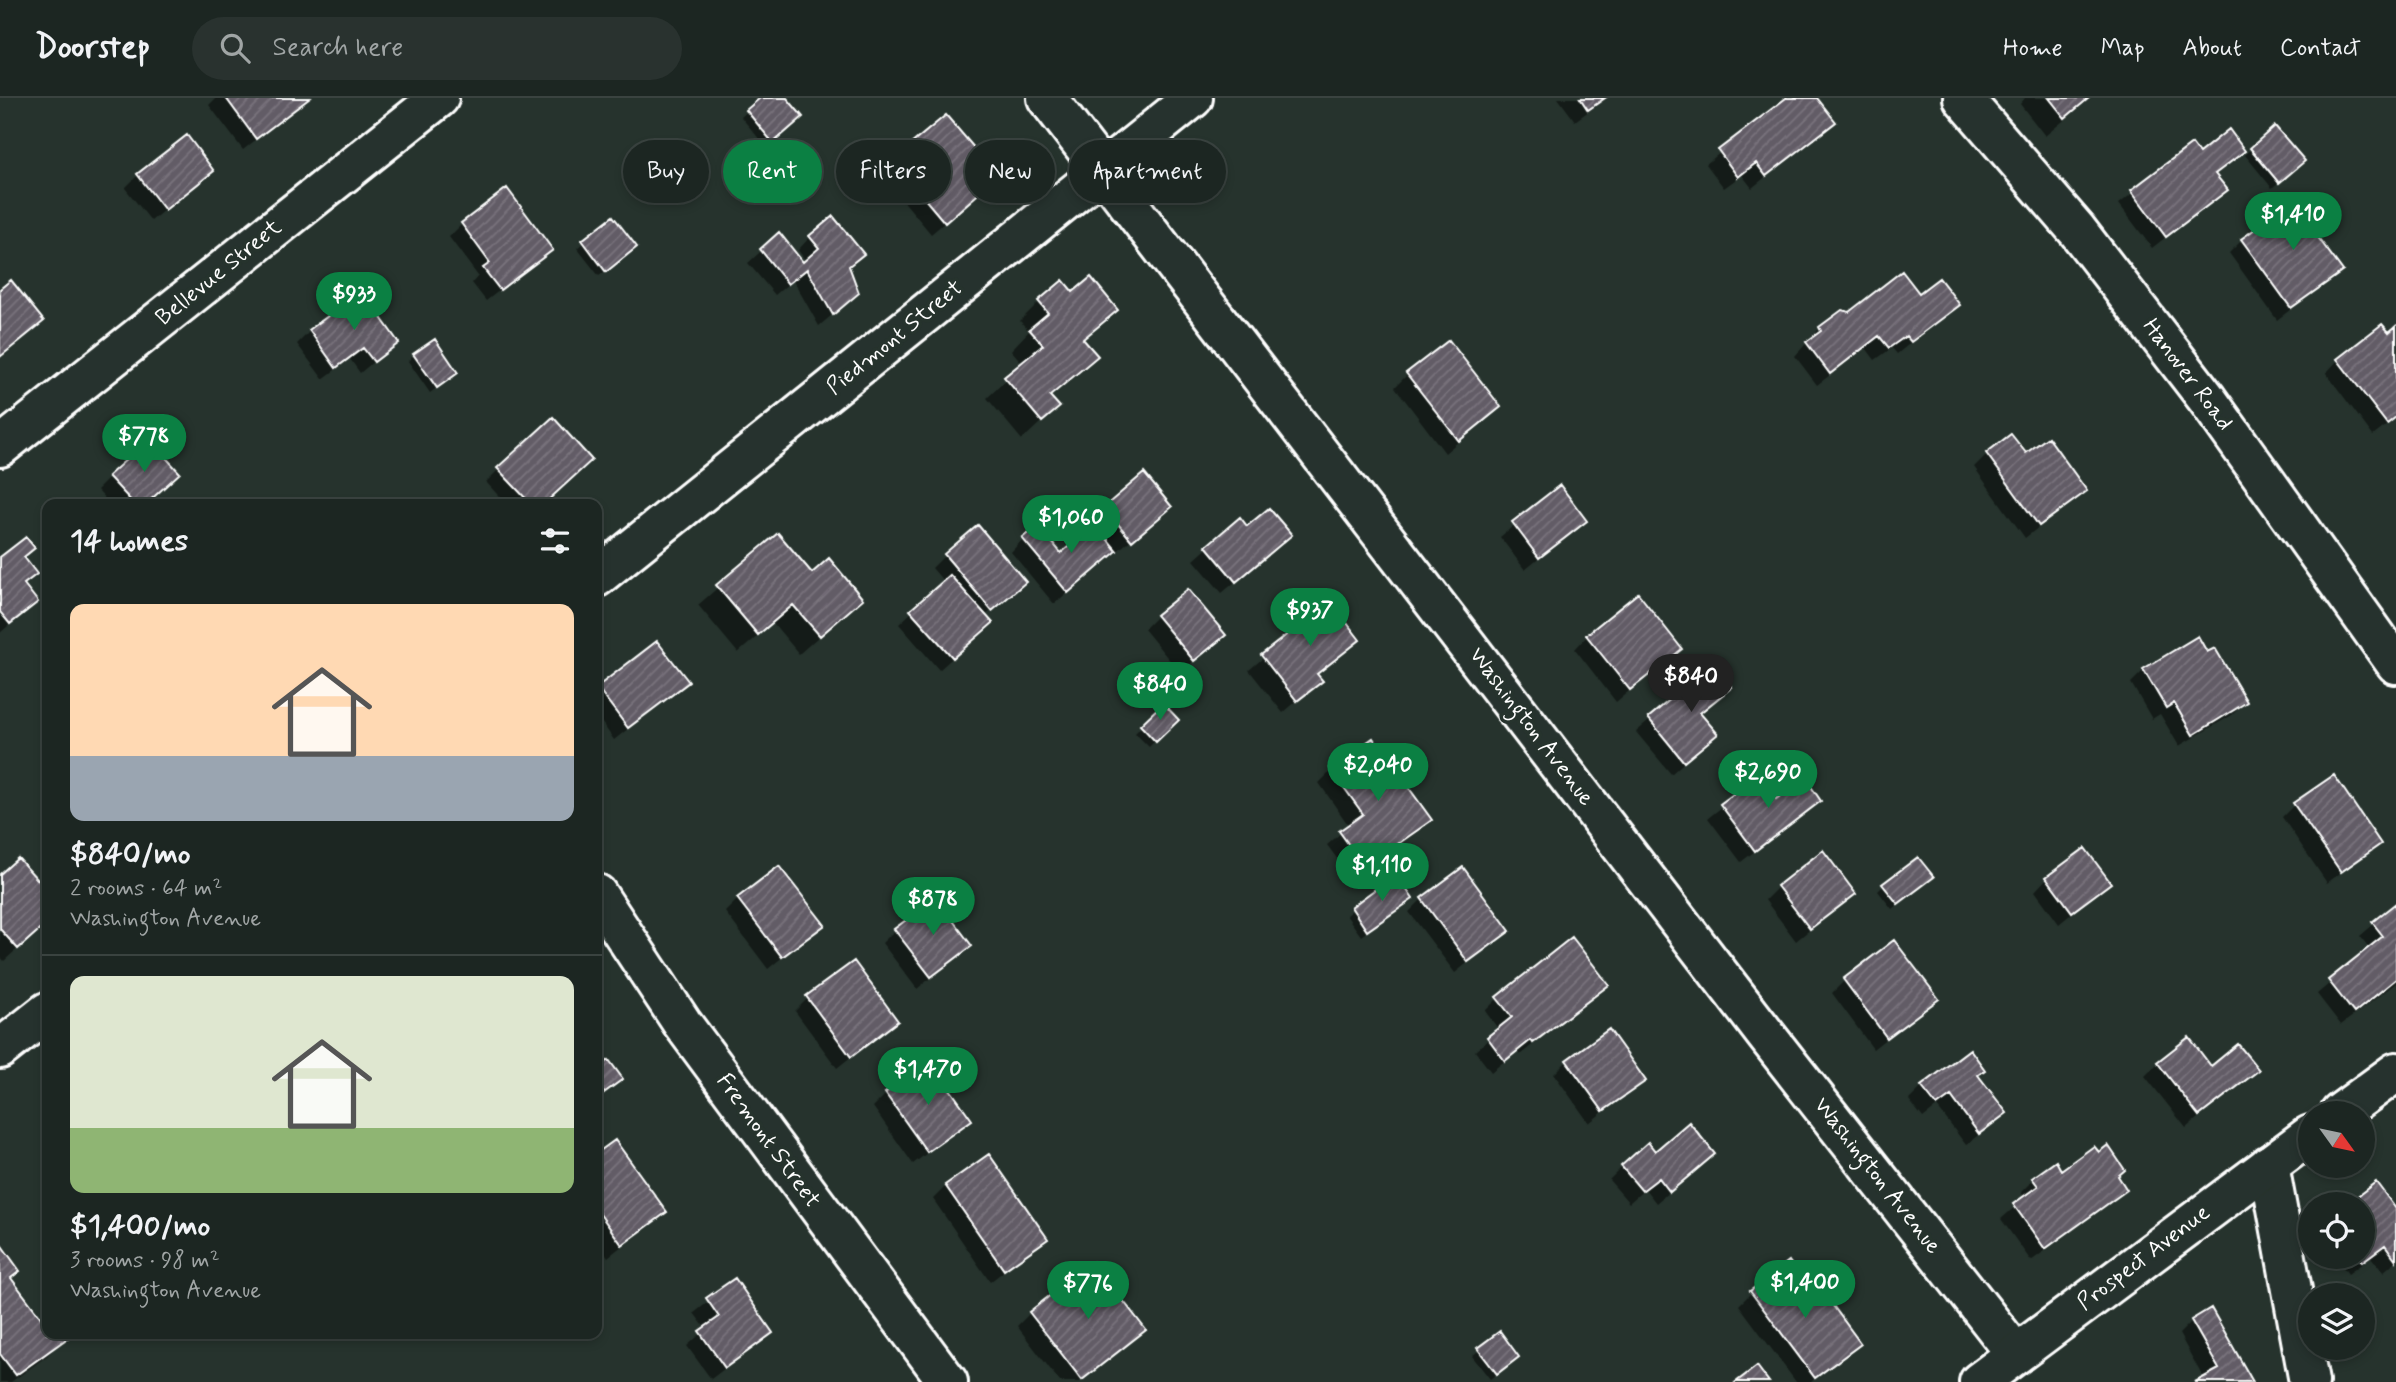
<!DOCTYPE html>
<meta charset="utf-8">
<style>
:root{--surface:#1c2622;--page:#29322f;--text:#f1f3f6;--muted:#a0a5a5;--line:#3a4340;--accent:#0b8043}
body{margin:0;font-family:Mynerve,sans-serif;background:var(--page);color:var(--text);height:100vh;display:flex;flex-direction:column;font-size:26px;white-space:nowrap}
*{box-sizing:border-box;margin:0}
p{font-size:23px;color:var(--muted)}
.icon{flex:none;width:38px;height:38px;fill:none;stroke:currentColor;stroke-width:2;stroke-linecap:round;stroke-linejoin:round}
.map{position:relative;flex:1;overflow:hidden}
.sheet{position:absolute;left:42px;top:401px;width:560px;height:840px;display:flex;flex-direction:column;background:var(--surface);border-radius:14px;box-shadow:0 4px 10px #0003,0 0 0 2px var(--line)}
.sheet>*{flex:none}
.hud{position:absolute;left:623px;top:42px;width:665px;height:63px;display:flex;gap:14px}
.needle{width:46px;rotate:123deg}
.buttons{position:absolute;left:2298px;top:1003px;display:grid;gap:14px}
.buttons a{display:grid;place-items:center;width:77px;height:77px;border-radius:50%;background:var(--surface);box-shadow:0 4px 10px #0003,0 0 0 2px var(--line);font-size:35px}
.price{position:absolute;translate:-50% -60px;padding:0 16px;border-radius:24px;background:var(--accent);color:#fff;font-size:23px;line-height:46px;filter:drop-shadow(0 2px 4px #0008)}
.price::after{content:'';position:absolute;left:50%;top:42px;width:21px;height:16px;margin-left:-10px;background:inherit;clip-path:polygon(0 0,100% 0,50% 100%)}
.price.selected{background:#222;color:#fff}
ul{padding:0;list-style:none}
li{display:grid;align-content:center;gap:14px;height:371px;padding:0 28px}
li+li{border-top:2px solid var(--line)}
li span{display:grid;place-items:center;height:217px;border-radius:14px;color:#555}
li>.icon{margin-inline-start:auto}
span .icon{width:126px;height:126px;fill:#fffc;stroke-width:1}
li b{font-size:30px}
h2{display:flex;justify-content:space-between;align-items:center;height:84px;padding:0 28px;font-size:30px}
.pill{padding:0 24px;border-radius:32px;background:var(--surface);box-shadow:0 4px 10px #0003,0 0 0 2px var(--line);font-size:24px;line-height:63px}
.pill.selected{background:var(--accent);color:#fff}
header{display:flex;align-items:center;gap:42px;box-sizing:border-box;height:98px;padding:0 35px;background:var(--surface);border-bottom:2px solid var(--line)}
header strong{font-size:33px}
nav{display:flex;gap:38px;margin-inline-start:auto;font-size:24px}
.search{width:490px;height:63px;background:var(--page);display:flex;align-items:center;gap:18px;box-sizing:border-box;padding:0 24px;border-radius:38px;color:var(--muted);font-size:26px}
.map>svg:first-child{display:block}
.shadow{fill:#0007}
.building{fill:url(#building-hatch);stroke:#fff;stroke-width:2}
.lines{fill:none;stroke-linecap:round;stroke-linejoin:round}
.minor-casing{stroke:#fff;stroke-width:44}
.tertiary-casing{stroke:#fff;stroke-width:44}
.secondary-casing{stroke:#fff;stroke-width:44}
.minor{stroke:#26332d;stroke-width:38}
.tertiary{stroke:#26332d;stroke-width:38}
.secondary{stroke:#26332d;stroke-width:38}
.labels{text-anchor:middle;dominant-baseline:central;stroke-width:7;stroke-linejoin:round;paint-order:stroke}
.street-label{font-size:23px;fill:#fff;stroke:#26332d}
</style>
<header>
<strong>Doorstep</strong>
<div class="search"><svg class="icon" aria-label="search" viewBox="0 0 24 24"><circle cx="10" cy="10" r="6"/><path d="M15 15l6 6"/></svg>Search here</div>
<nav><a>Home</a><a>Map</a><a>About</a><a>Contact</a></nav>
</header>
<div class="map">
<svg width="2396" height="1284" viewBox="0 0 2396 1284">
<defs>
<pattern id="building-hatch" width="6" height="6" patternUnits="userSpaceOnUse" patternTransform="scale(1.75)"><rect width="6" height="6" fill="#625c66"/><path d="M-1 1l2-2M0 6l6-6M5 7l2-2" fill="none" stroke="#7a747d"/></pattern>
</defs>
<rect width="100%" height="100%" fill="#26332d"/>
<filter id="ink" filterUnits="userSpaceOnUse"><feTurbulence type="fractalNoise" baseFrequency=".0143" numOctaves="2"/><feDisplacementMap in="SourceGraphic" scale="14" xChannelSelector="R" yChannelSelector="G"/><feConvolveMatrix kernelMatrix="1 2 1 2 8 2 1 2 1" color-interpolation-filters="sRGB"/></filter>
<g filter="url(#ink)">
<path class="shadow" d="M216,0H308L243,52L209,7Z
M762,0H785L795,24L766,49L741,19Z
M1558,0H1607L1575,23Z
M1789,0H1815L1833,24L1752,90L1742,77L1724,90L1706,66Z
M2025,0H2091L2045,38L2020,6Z
M2275,31L2296,69L2272,90L2245,57Z
M2192,48L2199,57L2243,53L2215,78L2226,92L2152,150L2119,106Z
M894,63L969,104L931,136L881,76Z
M212,72L151,123L125,90L138,77Z
M2297,112L2323,125L2313,135L2340,173L2277,222L2229,155L2242,142Z
M613,120L629,155L599,178L577,150Z
M462,126L551,152L486,203L472,185L478,178L449,139Z
M779,137L802,166L806,163L798,152L810,139L862,156L848,170L844,207L819,228L793,182L775,197L748,165Z
M1073,196L1116,212L1082,243L1095,258L1049,300L1057,309L1022,342L987,300L1023,266L1011,252L1029,233L1020,223L1039,204Z
M1919,198L1957,207L1897,256L1892,250L1875,262L1866,250L1817,287L1795,258L1820,230Z
M2396,231V320L2373,338L2326,275L2338,262Z
M310,233L397,244L360,275L350,261L323,281L297,246Z
M414,257L456,275L430,295L408,263Z
M1408,276L1499,309L1445,355L1395,289Z
M1987,356L2025,358L2085,393L2025,440L1974,369Z
M499,371L543,406H506L486,384Z
M110,379L144,406H110L97,392Z
M1559,390L1585,423L1525,472L1500,439Z
M1170,409L1054,506L1011,454L1023,441L1061,457L1096,427L1093,423L1105,410Z
M1239,422L1277,449L1222,495L1194,462Z
M778,437L811,477L861,501L799,556L773,525L738,555L698,507Z
M945,457L1010,496L984,519L977,538L939,572L899,526L944,484L932,470Z
M23,460L35,476L23,487L36,504L0,535V461Z
M1316,504L1358,542L1316,577L1320,583L1283,615L1249,572L1290,537L1285,531Z
M1157,518L1224,537L1180,575L1144,531Z
M1587,538L1679,551L1616,604L1575,551Z
M657,545L687,584L614,642L597,618V592Z
M1713,569L1717,602L1699,616L1716,636L1671,676L1636,634Z
M2144,572L2245,604L2232,617L2179,648L2160,616L2152,621L2131,585Z
M1163,607L1176,622L1149,649L1135,635Z
M1332,672L1429,722L1416,735L1352,781L1327,747L1349,728L1319,685Z
M1759,680L1776,703H1819L1741,764L1708,720Z
M2295,706L2379,746L2327,785L2282,719Z
M18,762L47,795V824L4,863L0,858V778Z
M1396,779L1405,806L1361,838L1346,817Z
M2047,780L2109,785L2059,826L2035,793Z
M1925,785L1892,811L1878,793L1884,787Z
M1778,789L1854,796L1796,843L1765,802Z
M738,801L822,827L768,871L725,814Z
M1422,801L1507,833L1455,875L1409,814Z
M2396,807V885L2341,927L2317,896L2370,851L2360,838Z
M895,832L970,848L917,891L882,845Z
M1844,883L1936,901L1873,951L1832,895Z
M1607,886L1520,957L1517,953L1491,974L1475,953L1499,932L1485,913L1498,900Z
M808,900L896,923L837,970L795,913Z
M1567,963L1644,982L1589,1025L1554,976Z
M2158,965L2210,970L2256,972L2186,1030L2145,978Z
M1977,978L2005,1015L1966,1047L1937,1009L1923,1020L1909,1002L1922,989Z
M886,996L970,1022L913,1066L873,1009Z
M614,1044L665,1114L608,1159L597,1143V1057Z
M1655,1056L1700,1068L1656,1105L1645,1091L1629,1105L1609,1082L1622,1069Z
M2061,1074L2116,1079L2125,1092L2112,1104L2031,1163L2001,1121L2025,1100L2021,1094L2034,1081Z
M2375,1086L2396,1113V1163L2383,1174L2371,1159L2348,1176L2335,1158H2362V1106H2350Z
M946,1088L1045,1141L990,1184L933,1101Z
M0,1148L10,1181L41,1223L47,1219V1236H64L67,1238L47,1258L11,1284H0Z
M735,1183L771,1235L711,1281L687,1248L706,1231L694,1215Z
M1752,1194L1818,1204L1858,1245L1811,1284H1796L1739,1207Z
M1030,1215L1143,1232L1080,1284H1060L1017,1228Z
M2192,1223L2251,1284H2198L2204,1281L2179,1236Z
M1499,1236L1511,1265L1490,1281L1472,1258Z"/>
<path class="building" d="M226,0H310L256,41Z
M760,0H787L803,19L773,45L746,12Z
M1580,0H1605L1588,12Z
M1786,0H1817L1836,24L1766,78L1756,65L1738,79L1718,52Z
M2049,0H2089L2065,20Z
M946,17L988,66L984,91L945,125L892,62Z
M2275,28L2305,63L2279,85L2250,50Z
M2229,31L2245,53L2215,76L2228,92L2166,139L2131,92L2192,46L2199,55Z
M187,37L214,73L165,112L137,76Z
M507,90L553,152L500,192L483,170L490,165L461,125Z
M2309,101L2326,125L2314,134L2343,173L2291,210L2241,141L2293,104L2297,109Z
M613,118L637,149L606,174L582,142Z
M833,118L864,156L849,168L859,195L833,217L807,171L788,186L760,151L779,134L803,164L819,150L809,138Z
M1902,173L1919,195L1939,180L1960,207L1911,244L1906,238L1889,250L1879,238L1830,276L1806,244L1821,233L1819,229L1842,212L1849,214Z
M1091,179L1118,212L1083,241L1098,258L1050,298L1060,309L1042,324L1004,279L1043,247L1029,231L1048,215L1038,203L1063,182L1073,194Z
M11,182L44,223L0,259V191Z
M362,193L399,245L374,264L363,250L336,270L309,232Z
M2382,226L2389,234L2396,228V319L2387,326L2337,261Z
M435,241L458,275L437,290L413,256Z
M1449,242L1501,309L1459,343L1406,275Z
M553,319L592,362L544,406H531L497,370Z
M2011,336L2026,355L2048,339L2087,393L2039,428L1986,355Z
M149,341L180,375L146,406H134L108,378Z
M1144,375L1172,409L1132,443L1104,409Z
M1560,387L1587,423L1539,460L1512,424Z
M1269,410L1292,437L1236,484L1206,448L1240,419L1247,428Z
M1095,426L1117,453L1068,495L1022,440L1038,427L1061,455Z
M978,427L1026,484L992,513L944,456Z
M778,435L812,475L829,460L863,501L820,538L793,507L758,537L716,487Z
M26,439L35,450L24,459L37,476L24,486L38,504L10,526L0,514V459Z
M950,477L993,525L953,560L910,512Z
M1188,491L1226,537L1194,563L1156,517Z
M1638,495L1682,551L1630,592L1586,537Z
M1316,502L1323,509L1330,503L1360,542L1317,576L1323,583L1297,603L1261,557L1303,524L1297,516Z
M2198,538L2207,554L2215,550L2247,604L2193,637L2174,605L2166,610L2143,571Z
M657,543L689,584L628,630L597,589Z
M1713,566L1732,589L1700,615L1718,636L1684,664L1648,620Z
M1163,605L1179,622L1156,644L1140,627Z
M1373,640L1432,722L1365,769L1339,733L1363,716L1330,670Z
M1759,677L1776,701L1805,680L1821,703L1755,753L1720,706Z
M2334,677L2381,746L2341,774L2293,705Z
M2085,750L2111,785L2072,814L2046,779Z
M1823,752L1856,796L1810,831L1777,788Z
M1918,759L1934,779L1898,806L1882,786Z
M18,760L47,792V825L18,851L0,831V776Z
M779,768L825,827L782,859L737,800Z
M1463,769L1510,833L1468,864L1421,800Z
M1396,776L1413,801L1367,833L1351,809Z
M936,800L972,848L931,879L894,831Z
M2396,805V881L2354,915L2328,882L2383,838L2372,824Z
M1572,839L1609,887L1533,945L1531,942L1505,963L1487,939L1512,919L1496,899Z
M1894,842L1939,901L1887,940L1843,881Z
M854,863L898,923L851,959L806,898Z
M1609,931L1646,983L1603,1013L1566,962Z
M2189,939L2211,968L2238,946L2259,972L2199,1018L2157,964Z
M1970,951L1985,972L1978,977L2007,1015L1979,1036L1951,998L1937,1008L1921,988Z
M609,962L623,981L597,1000V971Z
M930,963L972,1022L927,1054L885,995Z
M1689,1024L1715,1056L1670,1094L1659,1080L1642,1093L1621,1068L1648,1044L1655,1053Z
M615,1042L667,1114L622,1147L597,1112V1055Z
M2108,1047L2125,1072L2118,1078L2127,1092L2045,1151L2013,1106L2038,1088L2032,1080L2056,1063L2061,1072L2094,1048L2099,1054Z
M989,1056L1048,1141L1004,1172L945,1087Z
M2376,1084L2396,1111V1162L2385,1147L2362,1164L2357,1158H2362V1106H2347Z
M0,1145L20,1173L11,1180L42,1221L47,1217V1236H67L69,1239L16,1277L0,1256Z
M1789,1163L1818,1202L1825,1197L1861,1246L1815,1280L1750,1193Z
M1093,1164L1146,1232L1082,1282L1029,1214Z
M735,1180L773,1235L725,1270L699,1233L719,1219L706,1200Z
M2211,1210L2253,1284H2195L2219,1271L2191,1222Z
M1500,1233L1519,1259L1497,1276L1477,1250Z
M1757,1268L1769,1284H1736Z"/>
<g class="lines">
<g class="minor-casing">
<path id="minor" d="M1047,0L1766,937L2016,1256
M0,349L439,0
M597,479L1193,0
M597,796L682,925L948,1284
M0,951L47,914
M2269,1067L2309,1284"/>
</g>
<g class="tertiary-casing">
<path id="tertiary" d="M2340,1015L2396,974
M1979,1284L2310,1037"/>
</g>
<g class="secondary-casing">
<path id="secondary" d="M1963,0L2077,132L2207,301L2396,566"/>
</g>
<use href="#minor" class="minor"/>
<use href="#tertiary" class="tertiary"/>
<use href="#secondary" class="secondary"/>
</g>
</g>
<g class="labels">
<g class="street-label">
<text transform="translate(219 175) rotate(-39)">Bellevue Street</text>
<text transform="translate(895 240) rotate(-39)">Piedmont Street</text>
<text transform="translate(2187 277) rotate(53)">Hanover Road</text>
<text transform="translate(1531 629) rotate(53)">Washington Avenue</text>
<text transform="translate(768 1043) rotate(54)">Fremont Street</text>
<text transform="translate(1877 1078) rotate(52)">Washington Avenue</text>
<text transform="translate(2144 1160) rotate(-37)">Prospect Avenue</text>
</g>
</g>
</svg>
<div class="buttons">
<a><svg class="needle" viewBox="-14 -14 28 28"><path d="M0-13l5 13h-10z" fill="#e53935"/><path d="M0 13l5-13h-10z" fill="#a0a5a5"/></svg></a>
<a><svg class="icon" aria-label="locate" viewBox="0 0 24 24"><circle cx="12" cy="12" r="6"/><path d="M12 2v4M12 18v4M2 12h4M18 12h4"/></svg></a>
<a><svg class="icon" aria-label="layers" viewBox="0 0 24 24"><path d="M12 4l9 5-9 5-9-5zM3 14l9 5 9-5"/></svg></a>
</div>
<b class="price" style="left:2293px;top:154px">$1,410</b>
<b class="price" style="left:354px;top:234px">$933</b>
<b class="price" style="left:144px;top:376px">$778</b>
<b class="price" style="left:1071px;top:457px">$1,060</b>
<b class="price" style="left:1310px;top:550px">$937</b>
<b class="price selected" style="left:1691px;top:616px">$840</b>
<b class="price" style="left:1160px;top:624px">$840</b>
<b class="price" style="left:1378px;top:705px">$2,040</b>
<b class="price" style="left:1768px;top:712px">$2,690</b>
<b class="price" style="left:1382px;top:805px">$1,110</b>
<b class="price" style="left:933px;top:839px">$878</b>
<b class="price" style="left:928px;top:1009px">$1,470</b>
<b class="price" style="left:1805px;top:1222px">$1,400</b>
<b class="price" style="left:1088px;top:1223px">$776</b>
<div class="hud">
<a class="pill">Buy</a>
<a class="pill selected">Rent</a>
<a class="pill">Filters</a>
<a class="pill">New</a>
<a class="pill">Apartment</a>
</div>
<section class="sheet">
<h2>14 homes<svg class="icon" aria-label="filters" viewBox="0 0 24 24"><path d="M4 7h16M4 17h16"/><circle cx="9" cy="7" r="2"/><circle cx="15" cy="17" r="2"/></svg></h2>
<ul>
<li><span style="background:linear-gradient(#ffd9b3 70%,#9aa5b1 0)"><svg class="icon" aria-label="home" viewBox="0 0 24 24"><path d="M3 11l9-7 9 7M6 9v11h12V9"/></svg></span><div><b>$840/mo</b><p>2 rooms · 64 m²</p><p>Washington Avenue</p></div></li>
<li><span style="background:linear-gradient(#dfe7d0 70%,#8fb573 0)"><svg class="icon" aria-label="home" viewBox="0 0 24 24"><path d="M3 11l9-7 9 7M6 9v11h12V9"/></svg></span><div><b>$1,400/mo</b><p>3 rooms · 98 m²</p><p>Washington Avenue</p></div></li>
</ul>
</section>
</div>
